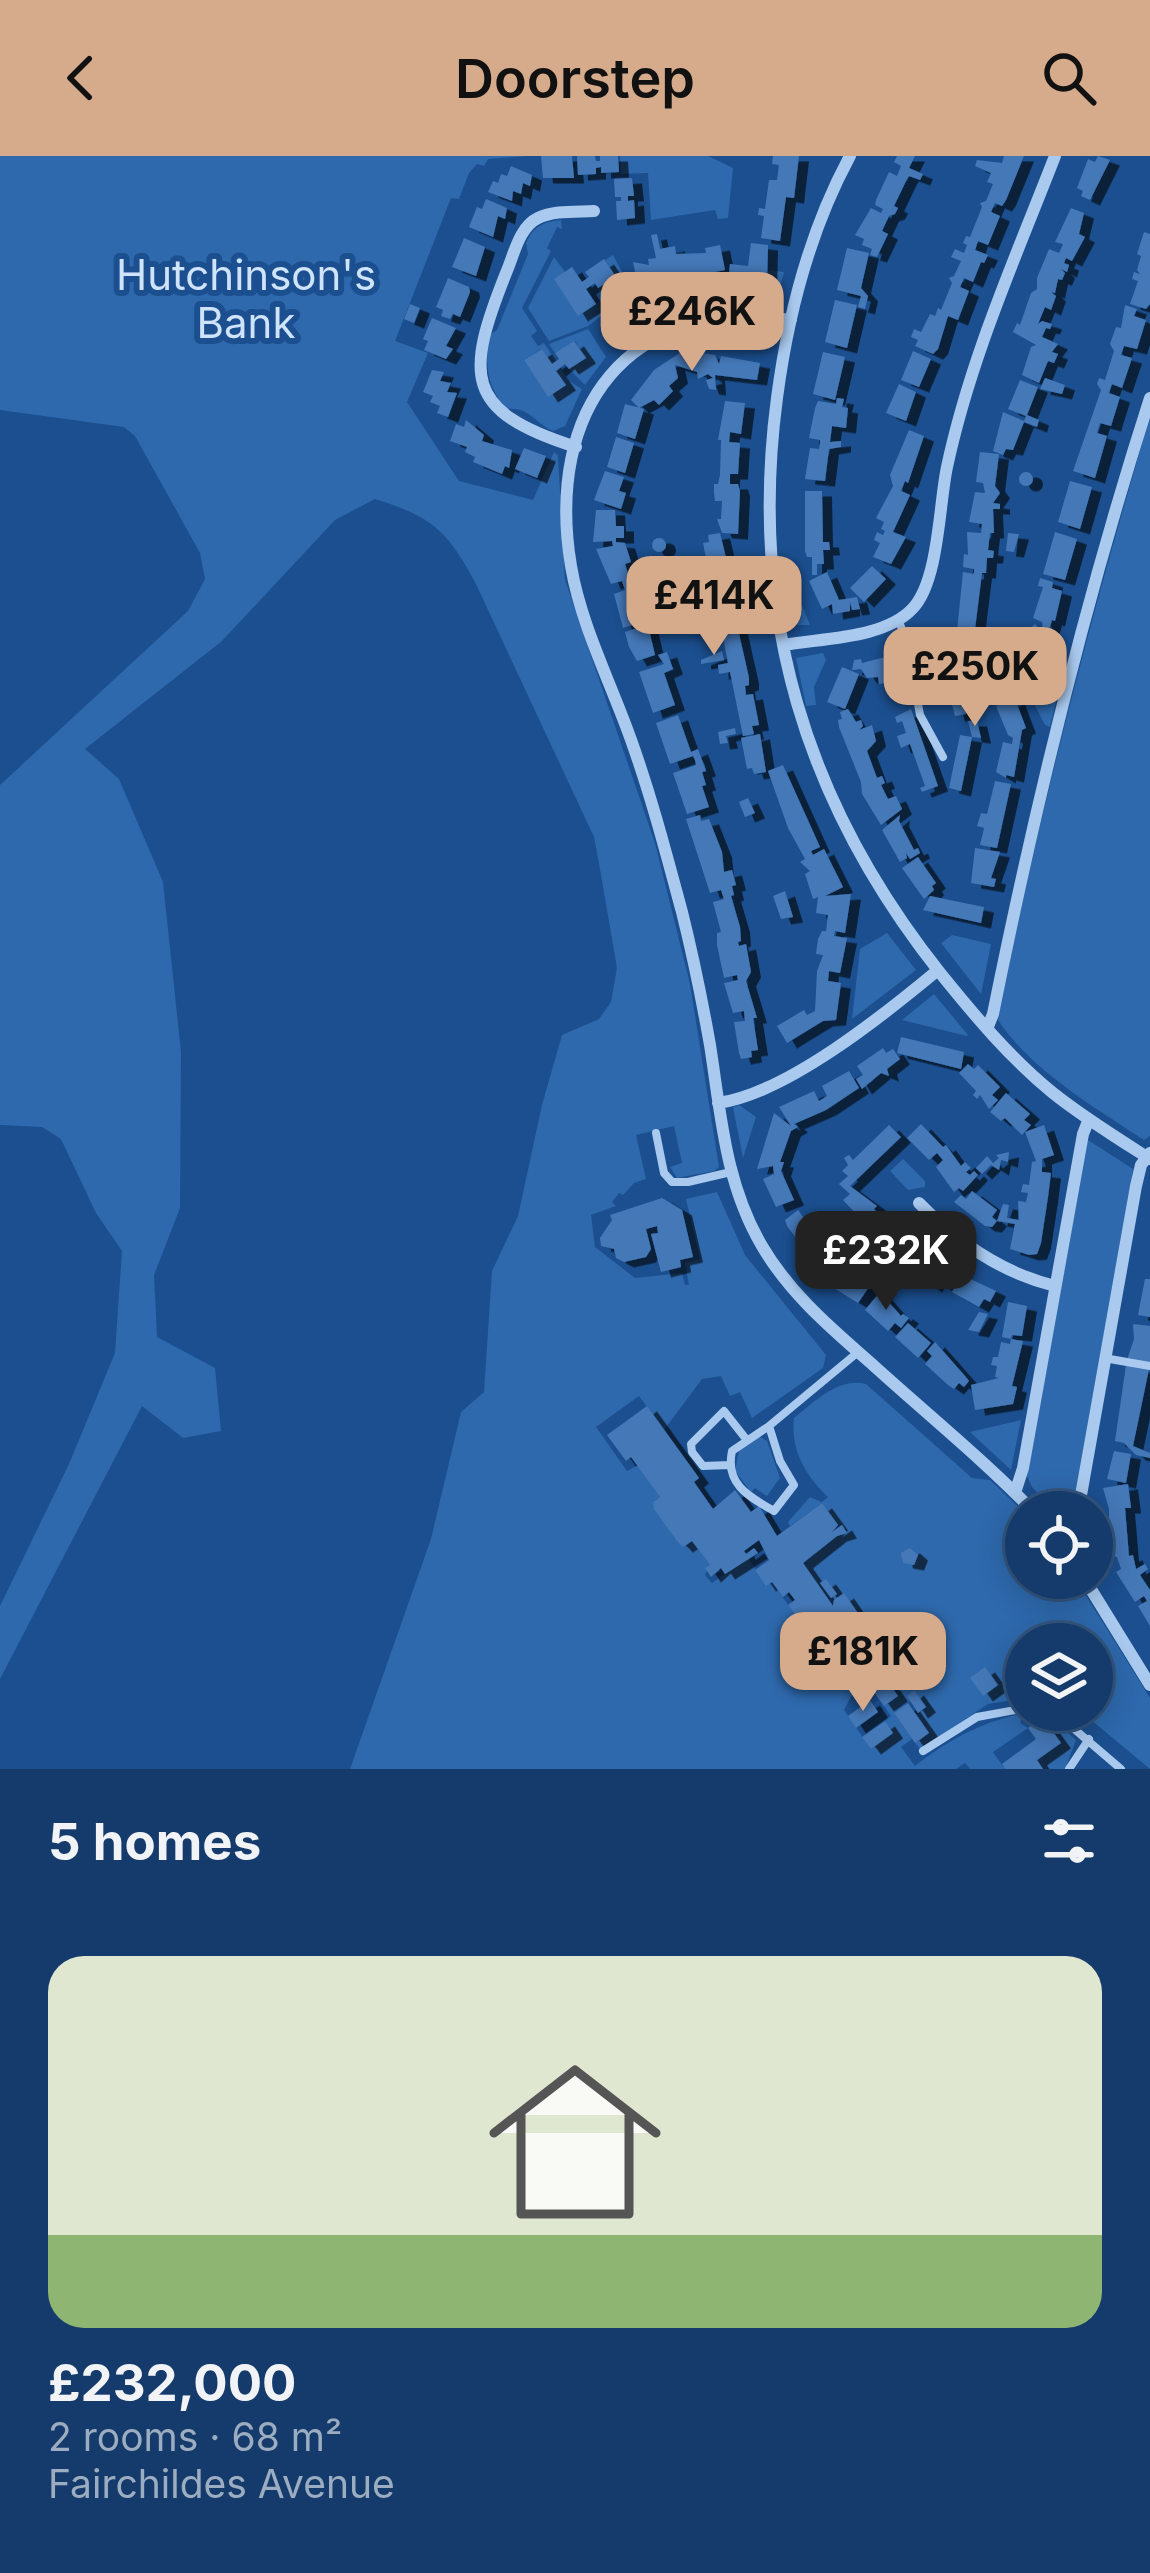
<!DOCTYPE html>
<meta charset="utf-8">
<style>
:root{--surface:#143b6b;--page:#1d4271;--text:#f1f3f6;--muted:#9dadc1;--line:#33557e;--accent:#d6ab8b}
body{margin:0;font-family:Inter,sans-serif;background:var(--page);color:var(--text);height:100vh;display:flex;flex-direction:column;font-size:45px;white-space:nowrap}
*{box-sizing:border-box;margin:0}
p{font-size:39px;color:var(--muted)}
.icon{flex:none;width:66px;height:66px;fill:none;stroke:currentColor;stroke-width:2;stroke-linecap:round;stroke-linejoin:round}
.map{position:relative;height:1613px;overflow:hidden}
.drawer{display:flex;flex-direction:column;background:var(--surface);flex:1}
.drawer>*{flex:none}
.controls{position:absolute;left:1005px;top:1335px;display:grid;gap:24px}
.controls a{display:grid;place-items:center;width:108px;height:108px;border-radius:50%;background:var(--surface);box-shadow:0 6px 30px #0003,0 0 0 3px var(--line);font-size:60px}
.price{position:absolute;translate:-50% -102px;padding:0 27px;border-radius:24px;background:var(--accent);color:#111;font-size:39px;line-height:78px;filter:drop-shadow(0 3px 6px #0008)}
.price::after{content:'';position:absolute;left:50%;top:72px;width:36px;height:27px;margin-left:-18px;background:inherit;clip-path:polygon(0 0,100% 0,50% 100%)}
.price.selected{background:#222;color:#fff}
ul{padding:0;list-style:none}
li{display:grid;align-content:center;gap:24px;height:636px;padding:0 48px}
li+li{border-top:3px solid var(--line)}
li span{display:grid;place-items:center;height:372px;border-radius:36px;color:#555}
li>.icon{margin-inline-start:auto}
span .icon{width:216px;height:216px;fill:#fffc;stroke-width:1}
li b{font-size:51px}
h2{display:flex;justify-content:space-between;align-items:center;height:144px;padding:0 48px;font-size:51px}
header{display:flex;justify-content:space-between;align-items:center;height:156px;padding:0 48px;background:var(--accent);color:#111;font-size:54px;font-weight:600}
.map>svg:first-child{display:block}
.green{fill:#2e69ad}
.building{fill:#4478b7;filter:url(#shadow)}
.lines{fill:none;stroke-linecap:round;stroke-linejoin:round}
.lane{stroke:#a9c9ee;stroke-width:8}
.street{stroke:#a9c9ee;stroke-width:12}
.labels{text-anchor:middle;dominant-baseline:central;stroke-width:12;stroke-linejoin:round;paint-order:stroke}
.park-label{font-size:42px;fill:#cfe3fa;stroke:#1b4f8f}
</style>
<header><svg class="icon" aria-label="back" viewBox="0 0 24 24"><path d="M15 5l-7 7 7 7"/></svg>Doorstep<svg class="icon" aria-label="search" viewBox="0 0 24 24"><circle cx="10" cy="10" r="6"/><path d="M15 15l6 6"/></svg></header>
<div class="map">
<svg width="1150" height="1613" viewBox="0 0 1150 1613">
<defs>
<filter id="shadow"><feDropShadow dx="10" dy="5.5" stdDeviation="0" flood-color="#0009"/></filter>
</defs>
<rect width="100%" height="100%" fill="#1b4f8f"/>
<path class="green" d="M0,0H528L488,3L484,10L477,8L469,17L459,43L451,42L395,185L428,197L407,246L459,325L533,344L554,296L558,300L565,424L655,687L690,828L719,1011L714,1015L677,1022L670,1011L682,1007L674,970L636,979L646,1023L634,1027L623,1039L619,1037L612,1046L616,1050L591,1059L595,1091L635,1122L682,1117L685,1129H689L685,1107L700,1103L686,1043L717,1036L745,1099L826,1199L823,1212L752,1262L740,1236L730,1240L721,1220L702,1223L664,1274L639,1240L596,1271L627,1315L638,1309L660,1341L653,1346L675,1383L692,1385L710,1409L705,1419L712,1427L748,1402L766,1429L772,1426C798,1462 821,1499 854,1535L844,1554L871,1593L893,1577L885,1565L891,1560L884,1550L898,1540L888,1526L894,1527L903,1520L885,1495L875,1501L874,1507L847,1469L862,1463L833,1450L803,1407L835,1381L831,1374L837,1368L822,1347L790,1370L788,1366L810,1341L822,1346L828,1341C806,1320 790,1294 794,1262C814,1246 839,1221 866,1228L972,1322L990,1324L1026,1358V1422H1075L1150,1542V1613L1079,1554H1092V1526L1098,1521L1092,1512V1488H1071L1060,1476L1041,1488H1026L1022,1502L1026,1510V1542L988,1548L920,1593L915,1587L929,1577L916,1559L926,1552L914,1535L907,1540L910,1545L894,1557L912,1583L901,1591L915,1610C948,1584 982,1566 1024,1557L1020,1567L1028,1572L993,1596L1005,1613H970L965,1607L956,1613H350L431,1383L461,1256L484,1236L492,1115L518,1060L542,949L562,879L599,863L611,846L617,812L601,719L594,681L475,426C446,373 432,361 375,343L335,364L222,485L85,593L119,623L163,726L181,896L180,1052L154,1119L157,1181L215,1212L221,1275L183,1282L142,1250L0,1523V1450L69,1308L115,1197L122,1095L96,1057L61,983L42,971L0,969V629L188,455L205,423L200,397L135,280L124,271L0,254Z
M620,0H708L733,12L728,62L718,63L715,54L651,64L648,17L621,18Z
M561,64L562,73L557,71L547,92L551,95L522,152L537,175L531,180L538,190L544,187L556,205L552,208L541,193L524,204L548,240L565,230L556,215L560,212L569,225L582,233L565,270L553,275C536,268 529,250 507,253C486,230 486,210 488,180L497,174L528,98L526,87C534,70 543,66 561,64Z
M613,99L634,138L611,153L597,133L615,121L605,104Z
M554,101L565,116L579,159L601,145L608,155L588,170L549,185L528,152Z
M769,114L784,116L776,146L733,144L730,125L766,130Z
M737,166L771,169L767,192L709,183L713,169Z
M588,173L606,201L585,229L569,213L585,202L575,185L555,197L549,188Z
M1150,261V980L1144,984C1094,951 1032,915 998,864C1038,660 1091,460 1150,261Z
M787,412L810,469H789L782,412Z
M823,497L826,504L814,531L816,549L806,550L796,502Z
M1035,527L1059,533L1050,571L1045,569L1032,544Z
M887,777L916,814L852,863L860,793Z
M952,779L991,788L981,838L941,787Z
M934,838L968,879L967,880L902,864Z
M739,949L756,961L743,1002L733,951Z
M1088,984L1133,1013L1072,1356H1056L1032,1331L1027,1320Z
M903,1003L925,1025V1031L908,1034L890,1015Z
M1021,1264L1011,1314L970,1276Z
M758,1280L767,1285L780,1322L767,1340L755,1332L751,1336L735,1315L739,1294Z
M1045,1557L1076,1584L1065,1613H1043L1037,1604L1061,1587L1043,1562Z"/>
<path class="building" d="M541,0H572L574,22H543Z
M577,0H595L596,5H600V0H618L619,16L601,17V11L596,12V18L578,19Z
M773,0H799L794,42L786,41L780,85L761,82L764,60L758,59L759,52L765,53L769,24H777L779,9L772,8Z
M897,0H915L909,12L923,18L920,24L909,20L907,23L894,50L898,52L895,58L889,60L882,75L888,78L877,101L870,99L872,93L862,89L864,83L855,79L871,52L881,57L883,53L875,49L876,44L889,16L897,20L901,10L894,6Z
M1004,0H1024L1006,44L1002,50L995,47L991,56L1000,60L988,89L978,85L975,94L988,99L984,107L981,106L973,126L964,122L960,131L969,135L958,164L948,160L938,193L933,198L915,190L918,184L911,181L914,173L921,176L930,158L935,160L938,152L941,154L952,127L949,122L954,120L961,105L951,101L955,93L964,97L967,89L963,87L966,80L970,81L982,51L980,47L986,45L993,28L987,26L991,17L975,10L977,4L1002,7Z
M1098,0L1110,4L1090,44L1081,40L1083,35L1077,32L1088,3L1095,6Z
M511,10L532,19L530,30L523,27L521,38L513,35L512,45L488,36L493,25L498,27L501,18L507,20Z
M632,22L634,40H628V45L634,44L635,62L617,64L616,45H621V41H615L614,23Z
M486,43L507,52L505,63L498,60L493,81L469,71L477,51L482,53Z
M1071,52L1084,57L1079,78L1085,81L1072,105L1066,102L1064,107L1069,109L1067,116L1061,113L1065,117L1062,124L1058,123L1055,137L1051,136L1056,140L1051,154L1045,151L1038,168L1042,165L1052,168L1050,173L1046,172L1042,181L1058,188L1052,196L1058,198L1054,207L1048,205L1039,227L1022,219L1031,191L1036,189L1013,176L1017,167L1020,169L1031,137L1037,133V122L1049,93L1059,97L1063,88L1055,86Z
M1144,76L1150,78V148L1146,153L1130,148L1138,125L1132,123L1134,116L1140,118L1137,114L1141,100L1137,98Z
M657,78L660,93L675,90L676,98L706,97L705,92L720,89L725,114L638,131L633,106L649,109L648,103L656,102L651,79Z
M464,82L485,91L476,120L452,111Z
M751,87L768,89L767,130L728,125L730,108L748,110Z
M847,92L869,97L861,132L868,140L865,153L858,151L861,140L837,134Z
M604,103L616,121L598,132L595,127L586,133L596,148L578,160L554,123L572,111L582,126L589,121L585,116Z
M448,122L469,131L470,136L460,161L453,158L450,163L441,160L443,154L436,151Z
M835,144L857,149L847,192L825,186Z
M410,148L420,152L414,167L404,163Z
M1125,149L1137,153L1134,160L1146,164L1137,193L1124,190L1121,199L1132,202L1122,232L1112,228L1109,237L1120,241L1111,270L1100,267L1097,277L1107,280L1095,322L1073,315L1101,234L1097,228L1099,222L1105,224L1114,195L1110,188L1116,171L1121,172Z
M432,162L456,172L446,190L453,193L446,203L424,194L428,185L423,183Z
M574,185L586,202L569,213L565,208L556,215L566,229L548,241L524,204L542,193L552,208L559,203L555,197Z
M684,194L715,199L719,208L721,200L760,207L757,224L715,219L716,234L709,233L706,224L713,222L708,218L698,223L697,216L675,209L678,222L669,230L673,235L659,249L654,244L639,252L631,244L654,214Z
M913,195L931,203L919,231L901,224Z
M823,196L845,201L835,244L813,238Z
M432,214L444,216L440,225L451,227L447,236L457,237L448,261L437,257L440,250L430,246L433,240L423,236Z
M1045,222L1065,229L1062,238L1040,233Z
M1020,224L1038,231L1027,259L1039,264L1037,271L1024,266L1013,294L1006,293L1003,299L993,295L1003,256L1024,265L1026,260L1008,253Z
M899,228L916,236L906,265L886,257Z
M837,242L844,243L842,251L848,252L846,272L832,270L830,286L841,285V291L829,293L825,325L805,323L810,292L819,293L820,288V284L809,282L815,252L818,245L836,248Z
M725,245L745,247L741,278L730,276L729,286L740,287L738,318H730V328H738L740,335L738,378L722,377L717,363H721L722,345H715L714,337V328H718L720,319L721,284H718Z
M625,248L644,253L635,283L617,277Z
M466,264L484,279L482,285L512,294L509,312L505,310L502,318L473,306L475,301L465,296L467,291L450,285L456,268L464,271Z
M909,274L924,280L908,327L905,325L901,335L910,339L893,376L906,381L891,408L873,401L880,387L874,384L877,376L883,379L885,375L881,373L884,366L876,362L893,330L890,319Z
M616,281L634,287L625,317L607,311Z
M524,292L546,300L537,322L515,313Z
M980,296L999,298L995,330L1000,337L993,347L1000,348V353H993L994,377H990L988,394L994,395L993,402H987L986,417H982L972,497L961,496L957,475L963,416L974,418V413L963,411L964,398L968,399L967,376L981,377L982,368L969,366L975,336L985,337L983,327L976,326Z
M605,315L624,321L619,335L626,337L621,353L594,344Z
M1019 323a7 7 0 1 1 14 0a7 7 0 1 1-14 0Z
M1070,325L1092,331L1080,373L1058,366Z
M805,335H822L823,386H829L830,394H823L824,408H817V419H812V401H807L805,395Z
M596,354H615L616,370H624V382H616V386L625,387L631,406L625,408L630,424L644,414L647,420L633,431L635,438L640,437L643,445L647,443L650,451L640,454L643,462L646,461L655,499L637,505L629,491L625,476L637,472L636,468L623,472L614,438L625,434L622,425L611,428L596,393L613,390L612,385L593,386Z
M1055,376L1077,383L1065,424L1043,418Z
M720,377L729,414L722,415L724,424L730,423L736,454L730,455L731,463L720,465L716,450L706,452L704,444L714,442L703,387L709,386L708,379Z
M1008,377L1019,378L1014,396L1006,395Z
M652 389a7 7 0 1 1 14 0a7 7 0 1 1-14 0Z
M872,410L886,423L864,446L850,432Z
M827,416L839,444L857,441L860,453L852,454L850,446V455L833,458L832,448L822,453L809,425Z
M1040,422L1053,426L1052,432L1062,435L1055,465L1052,464L1049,475L1043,473L1042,466L1033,462L1043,431L1038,430Z
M736,464L749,522V529L745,530L746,539L753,538L759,569L752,570L754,578L743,580L730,516L719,518L718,509L728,507L720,467Z
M1035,468L1048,483L1024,503L1012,488Z
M993,478L1001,481L994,501L987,499Z
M950,488L951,493L958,492L959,500L958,506L952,508L954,517L940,519L938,510L925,512L926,518L917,519L913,493Z
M722,495L724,504L701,508V504Z
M667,496L673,513L664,517L675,549L653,557L639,516L664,508L658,499Z
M1005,496L1016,499L1015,506L1022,508L1014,538L1007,536L1005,544L993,541Z
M897,498L900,517L885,520L886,527L879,528L878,521L867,522L861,513L852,514L854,504L861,503L862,507Z
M842,511L859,518L845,553L827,546Z
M961,534L965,550L966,544L971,545L970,551L965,550L966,558L955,560L949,537Z
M1015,543L1026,572L1022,574L1014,621L1006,619V622L996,616L1003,586L1012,588L1013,582L1008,579L996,550Z
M848,553L856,566L861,564L863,570L859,574L872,569L876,585L867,595L877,622L882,620L885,627L881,629L888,643L896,640L902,653L881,669L862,638L861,626L839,571L838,564L842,563L840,556Z
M911,553L938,630L922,636L920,632L925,630L910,588L901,592L897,580L906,577L902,565L897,567L895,561Z
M678,559L691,596L698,593L706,615L702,616L706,629L702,630L709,651L687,658L673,617L696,609L695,604L693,600L670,608L656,567Z
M968,565H977L981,582L972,581Z
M735,572L736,578L726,580L728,587L720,588L718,576Z
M760,578L766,616L754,618L752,612L747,613L741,582Z
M960,579L972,581L961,635L949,632Z
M783,609L820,691L811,695L813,699L824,693L843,731L825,740L851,738L845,777L835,775L834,780L847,782L840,817L829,815L828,825L841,827L836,864L823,865L787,887L777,870L804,854L807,859L815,855L817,815L823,799L816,798L818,783L822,775H826L828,759L816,757L818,741L813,743L805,718L810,715L800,706L805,703L788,672L768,615Z
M995,625L1011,628L997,692L980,689L984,672L977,670L981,657L987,658Z
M748,642L755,657L745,661L739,646Z
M700,659L701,665L709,663L722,696L724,716L732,714L736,729L732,730L734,739L731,740L740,771L741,785L738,786L739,790L746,788L751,816L746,825L757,862H753L758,894L751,895L752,901L741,903L739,897L734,866L745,865L744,855L733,857L724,827L738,824L737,819L724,822L717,789V777L721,776L713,746L724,743L721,734L710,737L686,663Z
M900,659L899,665L914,694L918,692L920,697L910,703L906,697L907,702L900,706L882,674Z
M975,692L1000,696L991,722L996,723L994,731L971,727Z
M918,701L936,727L932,730L934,734L924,743L902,712Z
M785,735L793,761L781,763L773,740Z
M930,740L984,751L981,767L923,754Z
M901,881L964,896L961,913L897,897Z
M883,892L886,897L893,893L900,903L887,913L889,920L881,917L862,933L856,923L863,919L857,910Z
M968,908L974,913L978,909L1000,931L992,939L998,944L989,953L980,939L977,943L973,939L976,935L959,917Z
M849,915L859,932L826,954L794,968L798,971L791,975L780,1006H784L781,1015L794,1044L776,1051L763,1023L774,1018L773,1010L757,1013L774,957L791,970L779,951L814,935L819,945L827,940L822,930Z
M1006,937L1030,958L1024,964L1031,969L1022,979L1005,962L1001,965L990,956Z
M921,968L943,991L946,989L961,1010L965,1006L971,1012L966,1016L970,1019L974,1015L978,1019L963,1035L959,1032L954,1036L936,1011L943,1004L937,997L929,1004L907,982Z
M889,969L901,981L850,1030L877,1050L874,1053L889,1068L883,1074L889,1081L895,1075L918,1100L921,1097L926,1101L929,1096L955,1114L943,1130L936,1125L932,1131L927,1127L931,1121L920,1113L915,1118L908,1106L903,1111L884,1091L879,1097L874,1091L878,1080L866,1068L860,1074L855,1069L861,1063L843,1044L850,1038L839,1028L848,1020L842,1015L848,1009L844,1002L849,999L853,1004Z
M1044,969L1054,999L1042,1003V1016L1051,1017L1048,1041L1041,1087L1037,1098L1029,1099L1010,1093L1015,1068L997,1065L992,1071L985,1070L954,1046L961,1039L966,1043L972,1035L997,1054L992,1061L997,1065L1003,1048L1009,1049L1007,1062L1019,1064L1018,1045L1026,1046L1028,1037L1021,1036L1023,1028L1029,1029L1032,1006L1036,1005L1025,976Z
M1009,996L1008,1006L1001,1004L999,1014L991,1009L982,1018L976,1012L987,1000L993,1007L999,1002L996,999Z
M662,1042L682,1054L693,1101L680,1104L681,1111L661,1116L651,1078L658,1077L657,1070L646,1073L651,1093L646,1101L624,1106L616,1102L614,1093L601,1090L600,1082L612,1064L610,1059Z
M798,1054L809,1069L813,1066L819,1074L825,1069L830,1077L822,1083L817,1080L841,1111L844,1108L848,1111L846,1114L869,1131L858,1147L824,1126L827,1123L787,1070L785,1064Z
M846,1067L855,1077L848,1084L862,1100L858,1104L837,1087L846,1080L840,1072Z
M962,1119L996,1135L990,1146L984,1143L979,1151L952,1136Z
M1145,1123H1150V1161L1138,1159Z
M880,1136L901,1160L903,1158L909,1162L901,1172L895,1167L888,1175L865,1154Z
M1008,1146L1027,1150L1022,1180L1012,1179L1011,1183L1002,1181Z
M979,1156L988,1158L979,1176L968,1174Z
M908,1167L931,1187L918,1202L895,1181Z
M1133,1168L1150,1170V1208L1127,1204L1134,1183Z
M1011,1183L1023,1185L1012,1230L1017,1231L1013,1248L975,1254L971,1229L999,1222L995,1221L997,1210L991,1209L993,1201H998L1001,1186L1010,1188Z
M935,1186L965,1220L969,1225L964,1231L959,1227L954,1233L948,1229L925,1208L932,1200L927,1195Z
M1126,1209L1149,1213L1133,1290L1150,1297V1302L1136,1299L1124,1287L1115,1285Z
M647,1250L699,1322L694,1326L713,1353L735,1334L751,1356L759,1350L777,1380L822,1347L838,1369L832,1376L842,1369L847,1377L837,1380L803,1407L833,1450L834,1444L844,1437L862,1463L852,1470L847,1469L874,1507L875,1502L885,1495L903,1521L893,1528L888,1526L898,1540L884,1550L865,1524L856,1530L840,1508L834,1513L814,1484L820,1480L815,1472L809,1477L788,1449L795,1444L789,1436L783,1441L772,1426L766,1430L755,1414L769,1404L759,1384L744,1395L746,1398L754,1392L758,1397L725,1418L721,1412L711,1421L705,1412L710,1409L692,1385L683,1391L676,1384L654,1353L653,1346L660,1341L631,1301L626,1305L607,1279Z
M1114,1295L1131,1298L1126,1327L1107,1323Z
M1128,1328L1131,1352H1125L1129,1400L1133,1399L1136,1413L1145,1408L1148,1413L1140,1419L1150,1434V1470L1138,1450L1147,1445L1144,1440L1135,1446L1116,1416L1121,1413L1117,1401L1109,1399V1353L1103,1332Z
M910,1392L918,1399L914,1409L903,1407L901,1397Z
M826,1423L837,1438L831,1442L820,1427Z
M985,1511L998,1529L983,1540L970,1522Z
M914,1534L926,1551L918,1557L907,1540Z
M870,1544L878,1556L856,1572L848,1560Z
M908,1547L929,1577L915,1587L894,1557Z
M1043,1562L1061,1587L1037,1604L1043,1613H1005L1002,1608L1036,1583L1028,1572Z
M885,1565L893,1577L871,1593L862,1581Z"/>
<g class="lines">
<path class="lane" d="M614,162L636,194
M898,464L906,482L920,559L943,601
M656,977L664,1017L672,1026H688L731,1016
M1104,1202L1150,1210
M769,1270L780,1305L794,1329L774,1355C748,1340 725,1328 732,1295L769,1270L857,1197
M729,1309L703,1310L692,1296L691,1288L724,1255L746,1283
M1052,1554L1121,1613
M923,1595L977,1561L1026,1552
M1069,1613L1089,1583"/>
<path class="street" d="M850,0C810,74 788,158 777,242C748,459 805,647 941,818C975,860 1010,902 1053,937C1083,961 1117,982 1150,1003
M791,164C627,141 545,254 571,410C581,469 610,525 630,581C651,639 666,697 682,756C693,800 702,844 710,889C721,959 725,1027 762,1090C790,1138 832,1173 873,1209C927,1258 984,1304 1034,1356
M576,291C462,255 466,218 506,117C514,99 519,71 538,62C554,54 577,56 594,55
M783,489C822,482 885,483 913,452C939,424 939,348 947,311C970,203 1015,103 1055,0
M987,873L993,858C1035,650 1085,444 1150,242
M718,947C786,938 885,858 938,814
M919,1047C957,1086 1002,1117 1055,1130
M1015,1337L1023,1312L1083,978L1089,963
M1078,1356L1136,1030L1141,1009L1150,997
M1084,1422L1150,1529"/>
</g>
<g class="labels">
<g class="park-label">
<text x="246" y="118">Hutchinson's<tspan x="246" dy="48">Bank</tspan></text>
</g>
</g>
</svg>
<div class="controls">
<a><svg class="icon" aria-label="locate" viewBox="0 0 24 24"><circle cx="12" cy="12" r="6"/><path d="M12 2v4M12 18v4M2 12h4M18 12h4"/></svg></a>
<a><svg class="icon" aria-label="layers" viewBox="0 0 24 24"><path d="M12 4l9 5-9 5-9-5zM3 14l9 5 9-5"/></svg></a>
</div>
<b class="price" style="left:692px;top:218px">£246K</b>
<b class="price" style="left:714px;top:502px">£414K</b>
<b class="price" style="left:975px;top:573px">£250K</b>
<b class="price selected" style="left:886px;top:1157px">£232K</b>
<b class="price" style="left:863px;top:1558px">£181K</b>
</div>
<section class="drawer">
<h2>5 homes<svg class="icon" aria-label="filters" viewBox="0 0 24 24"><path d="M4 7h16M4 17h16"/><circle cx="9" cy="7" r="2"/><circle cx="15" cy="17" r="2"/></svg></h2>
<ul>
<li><span style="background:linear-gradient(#dfe7d0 75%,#8fb573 0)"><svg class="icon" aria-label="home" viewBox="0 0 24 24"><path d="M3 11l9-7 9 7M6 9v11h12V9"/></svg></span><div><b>£232,000</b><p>2 rooms · 68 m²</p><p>Fairchildes Avenue</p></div></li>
</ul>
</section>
